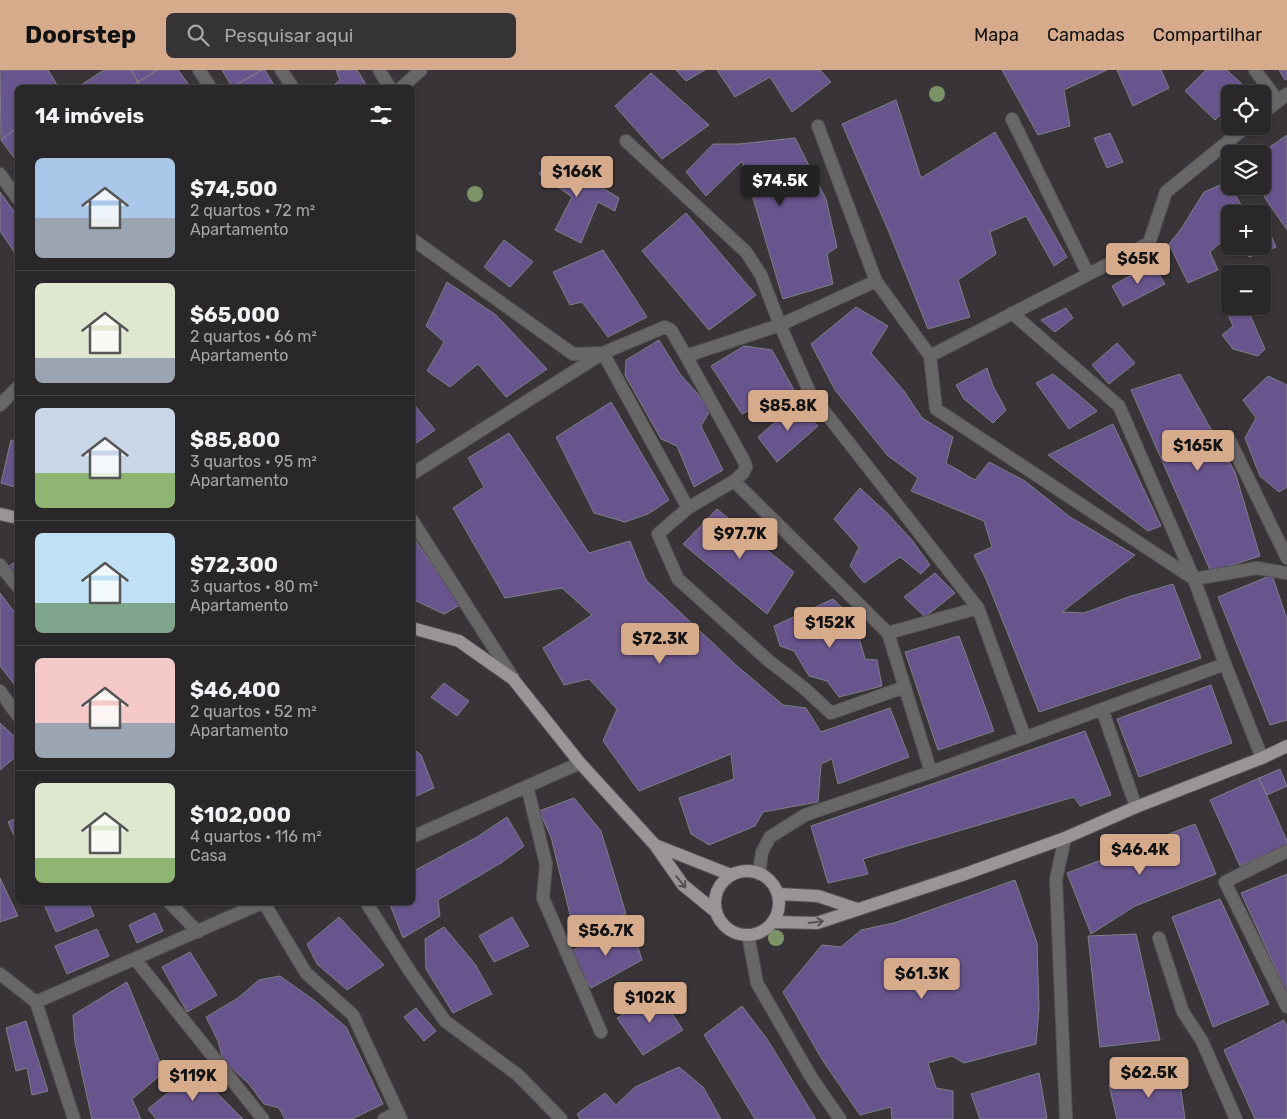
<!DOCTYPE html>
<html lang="pt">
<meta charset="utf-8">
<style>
:root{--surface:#2a272a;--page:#363336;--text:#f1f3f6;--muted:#a5a5a8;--line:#464447;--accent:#d6ab8b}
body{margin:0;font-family:Rubik,sans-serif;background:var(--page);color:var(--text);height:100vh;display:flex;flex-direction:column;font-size:19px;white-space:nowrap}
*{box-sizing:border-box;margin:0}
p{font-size:16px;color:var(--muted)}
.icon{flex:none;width:28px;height:28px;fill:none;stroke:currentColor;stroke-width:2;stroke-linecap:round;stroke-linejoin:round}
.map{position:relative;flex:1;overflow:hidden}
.drawer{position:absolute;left:15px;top:15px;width:400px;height:820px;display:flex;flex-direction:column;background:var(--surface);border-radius:8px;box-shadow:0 1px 4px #0004,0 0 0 1px var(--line)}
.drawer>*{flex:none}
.controls{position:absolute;left:1221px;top:15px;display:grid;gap:10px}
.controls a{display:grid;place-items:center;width:50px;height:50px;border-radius:8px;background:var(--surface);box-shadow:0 1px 4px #0004,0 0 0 1px var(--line);font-size:25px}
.price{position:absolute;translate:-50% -42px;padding:0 11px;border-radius:5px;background:var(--accent);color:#111;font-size:16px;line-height:32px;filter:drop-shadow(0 1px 2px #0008)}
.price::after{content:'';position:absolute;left:50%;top:30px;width:15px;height:11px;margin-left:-8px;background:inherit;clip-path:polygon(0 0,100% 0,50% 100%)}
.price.current{background:#222;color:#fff}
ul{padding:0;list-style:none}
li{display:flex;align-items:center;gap:15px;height:125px;padding:0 20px}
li+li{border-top:1px solid var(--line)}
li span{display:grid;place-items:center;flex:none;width:140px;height:100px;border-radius:8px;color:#555}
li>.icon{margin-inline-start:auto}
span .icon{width:60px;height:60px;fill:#fffc;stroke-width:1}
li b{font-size:21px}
h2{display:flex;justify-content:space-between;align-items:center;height:60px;padding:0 20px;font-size:21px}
header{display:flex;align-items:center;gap:30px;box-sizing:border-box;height:70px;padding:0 25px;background:var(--accent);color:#111}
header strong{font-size:24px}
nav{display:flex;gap:28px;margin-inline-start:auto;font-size:18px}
.search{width:350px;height:45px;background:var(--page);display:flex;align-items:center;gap:12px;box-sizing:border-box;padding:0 18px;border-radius:8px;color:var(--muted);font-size:19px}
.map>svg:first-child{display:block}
.building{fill:#68558d;stroke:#807e84}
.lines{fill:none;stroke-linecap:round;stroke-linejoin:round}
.minor-casing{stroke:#565256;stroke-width:14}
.major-casing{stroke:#565256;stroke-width:14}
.minor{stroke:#696667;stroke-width:12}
.major{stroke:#9a9497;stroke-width:12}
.tree{fill:#7c9367}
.oneway{stroke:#544f53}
</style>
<header>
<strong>Doorstep</strong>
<div class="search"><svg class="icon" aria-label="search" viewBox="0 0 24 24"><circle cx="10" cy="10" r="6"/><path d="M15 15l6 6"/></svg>Pesquisar aqui</div>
<nav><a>Mapa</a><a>Camadas</a><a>Compartilhar</a></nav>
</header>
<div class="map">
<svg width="1287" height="1049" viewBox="0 0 1287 1049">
<rect width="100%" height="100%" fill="#383438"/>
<path class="building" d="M0,0H48L59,18H18V57L1,70Z
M104,0H131L138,12L129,18H83L81,15Z
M131,0H157L138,12Z
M157,0H178L189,15L184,18H142L138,12Z
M222,0H262L232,17Z
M262,0H265L276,18L232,17Z
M336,0H357L367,16L330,18L340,10Z
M676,0H705L686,11Z
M717,0H820L831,12L792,42L770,7L735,27Z
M1002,0H1107L1064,20L1070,56L1038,65Z
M1117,0H1161L1169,18L1133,36Z
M1206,0H1227L1246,18L1241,24H1230V35L1215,50L1185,21Z
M1279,0H1287V9L1285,10Z
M651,3L709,55L662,89L615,36Z
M138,12L142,18H129Z
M896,30L921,108L995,62L1067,187L1054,196L1026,146L990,162L996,184L958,210L970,247L928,259L889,162L842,54Z
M18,57V93L1,70Z
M1110,63L1123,92L1107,98L1094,68Z
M1287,65V160L1265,128L1260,116H1262V84H1260Z
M795,68L826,129L837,177L827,184L833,214L783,229L742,91L706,126L686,102L713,74H739Z
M550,86L619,128L615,141L598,132L581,173L555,160L572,127L539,104Z
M1227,112L1245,141L1262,142V144H1230V164L1210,182L1218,200L1188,213L1169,174L1181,159L1204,122Z
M0,122L18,147L17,186L0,161Z
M686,143L756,225L709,260L642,181Z
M1262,144L1276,177L1249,187L1243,176H1262Z
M504,170L533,192L510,217L484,197Z
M603,180L647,247L608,267L582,232L570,235L553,202Z
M1152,193L1165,214L1123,236L1112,216Z
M447,212L496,245L547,299L506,327L478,294L450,317L427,301L444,272L426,256Z
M1230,226V236H1246L1265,279L1258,286L1233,279L1222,265L1233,256L1221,229Z
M856,237L888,256L871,283L904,321L922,348L953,367L946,393L975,410L989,392L1025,411L1070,447L1135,485L1062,542L1084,543L1128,527L1173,514L1201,588L1039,642L986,509L974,485L992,477L984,451L911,421L918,408L887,385L835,320L811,274Z
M1066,238L1073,248L1055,262L1041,250Z
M659,270L680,304L711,339L701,356L723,400L694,417L677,376L661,369L625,305L626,290Z
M1117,273L1135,293L1109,314L1092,295Z
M744,276L772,280L794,320L742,344L711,296Z
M987,298L993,316L1006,340L993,353L964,329L956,315Z
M1053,304L1080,326L1097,341L1069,359L1036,313Z
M1180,304L1235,402L1260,486L1211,502L1131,320Z
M1268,306L1287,315V417L1279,422L1260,406L1245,368L1256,348L1243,330Z
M412,332L435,360L412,376Z
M611,332L669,430L648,444L625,452L594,443L556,367Z
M797,333L818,356L777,392L758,367Z
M1113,354L1161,456L1148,461L1048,385Z
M509,363L589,483L630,471L646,510L736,595L783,635L806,638L821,662L890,638L909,687L838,714L832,689L821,694L818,732L763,742L755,756L709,775L691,764L679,728L734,709L731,684L639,721L603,671L617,639L589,609L564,615L543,578L592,545L562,518L505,528L453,438L484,417L468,388Z
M11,370L18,371V418L1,413Z
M860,418L887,443L912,470L930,495L921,504L900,487L864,513L850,496L859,477L834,449Z
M717,439L794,502L767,544L683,474Z
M413,467L460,535L444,544L412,529Z
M18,490V511L6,498Z
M935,503L955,523L925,547L904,527Z
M1272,505L1287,549V650L1270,655L1218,527Z
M0,523L18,547V619L0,596Z
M833,529L854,549L865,589L877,590L882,616L839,627L827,611L809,606L794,581L780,576L774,556Z
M959,566L994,661L938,680L905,582Z
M444,613L469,631L457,646L431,627Z
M1211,615L1232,673L1139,707L1117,649Z
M0,653L18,670V685L0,700Z
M1085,661L1111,725L1080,736L1074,727L863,789L868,804L828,813L811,756Z
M412,678L421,685L434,718L412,728Z
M1280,699L1287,716L1267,725L1259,708Z
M1259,708L1287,771V775L1240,796L1210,730Z
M574,728L601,761L626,844L573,857L551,767L539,741Z
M18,747V774L8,752Z
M507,747L524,776L501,793L438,830L440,846L403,868L389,832H412V802L477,767Z
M1195,754L1216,804L1135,836L1091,864L1067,803Z
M1287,804V923L1241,823Z
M0,808L18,846L0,852Z
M1015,810L1037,873L1039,939L1036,974L964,993L952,986L928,993L936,1018L953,1021V1049H892L891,1037L860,1045L823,991L783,922L822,875L841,877L861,860L894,853Z
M1220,829L1269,934L1213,957L1172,847Z
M43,832H88L94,846L56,862Z
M155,843L163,861L137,873L129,855Z
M339,847L384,895L347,920L317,894L307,874Z
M512,847L529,876L494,892L479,866Z
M444,857L475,894L492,924L453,943L426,899L425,869Z
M97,859L109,886L67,904L55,876Z
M620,861L635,868L642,890L591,918L568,882Z
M1136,864L1160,970L1100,977L1088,866Z
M190,882L217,925L187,942L162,897Z
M280,906L315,931L346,957L383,1034L352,1049H285L279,1038L264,1034L249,1014L223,990L218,971L206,947L238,928L259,910Z
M127,912L164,1002L132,1029L141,1049H92L75,972L73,945Z
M658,922L683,960L643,985L617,948Z
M742,936L767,969L816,1049H755L704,965Z
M416,938L436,961L424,971L404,947Z
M1284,950L1287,957V1049H1255L1224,980Z
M26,951L48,1021L32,1025L27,998L16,1001L6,958Z
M679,997L703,1017L721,1049H580L577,1044L605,1023L616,1035L635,1017Z
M195,1001L243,1049H156L148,1039Z
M1039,1003L1047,1048L1042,1049H980L971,1024Z
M1179,1006L1185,1049H1117L1109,1015Z"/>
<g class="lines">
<g class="minor-casing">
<path id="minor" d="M199,0L211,18
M281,0L293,18
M379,0L390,18
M1255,0L1278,31
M401,18L421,0
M1262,44L1287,24
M1012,49L1088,204
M818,56L876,211
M626,71L746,182L761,205L780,255L810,323L978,538L1025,668
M0,104L18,129
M412,169L573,284L603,283L665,257L671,260L686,286L780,255L876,211L930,286L936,339L1194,509L1225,594L1262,688
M1012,243L1119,336L1194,509L1257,498L1287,503
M686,286L744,391L746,397L743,403L734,411
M930,286L1149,173L1166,122L1247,56
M0,335L18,317
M1228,367L1287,488
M412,404L603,283L688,438L734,411L888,563L931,702
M688,438L658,464L678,509L769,591L804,618L831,643L905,617
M412,450L513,608
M0,495L18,517
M888,563L978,538
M0,621L18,646
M1102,639L1136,737
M527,716L546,794L543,828L601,962
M412,767L580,693
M1065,768L1056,809L1066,1049
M1287,781L1225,812L1287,937
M759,804L762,782L770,767L805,745L931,702L1225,594
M169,832L198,862
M366,832L409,900L445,951L518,1005L561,1049
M264,833L306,903L353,945L401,1049
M748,865L757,913L811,1007L840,1049
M1159,868L1183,942L1202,971L1236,1049
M135,889L263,1049
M0,904L36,932L74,1049
M36,932L264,832
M384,1049L398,1042"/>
</g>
<g class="major-casing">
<path id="major" d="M0,444L18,448
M412,558L459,571L513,609L580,693L655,775L683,815L716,842
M655,775L731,805
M715 833a32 32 0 1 1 64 0a32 32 0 1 1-64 0Z
M778,824L818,826L857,839
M773,852L817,853L965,804L1065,768L1136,737L1262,688L1287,676"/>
</g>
<use href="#minor" class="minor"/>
<use href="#major" class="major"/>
</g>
<g class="tree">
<circle cx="937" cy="24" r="8"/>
<circle cx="475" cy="124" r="8"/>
<circle cx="776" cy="868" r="8"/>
</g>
<defs><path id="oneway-shaft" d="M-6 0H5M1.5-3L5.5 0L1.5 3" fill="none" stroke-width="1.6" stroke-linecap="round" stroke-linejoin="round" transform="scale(1.25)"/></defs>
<g class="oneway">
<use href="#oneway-shaft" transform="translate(681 812) rotate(51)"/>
<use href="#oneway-shaft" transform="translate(816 852) rotate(-8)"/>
</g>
</svg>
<div class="controls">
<a><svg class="icon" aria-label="locate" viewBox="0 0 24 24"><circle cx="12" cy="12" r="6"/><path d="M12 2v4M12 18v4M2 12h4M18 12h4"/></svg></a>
<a><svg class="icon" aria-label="layers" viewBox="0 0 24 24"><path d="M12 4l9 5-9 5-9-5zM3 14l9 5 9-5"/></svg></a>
<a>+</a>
<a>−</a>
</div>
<b class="price" style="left:577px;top:128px">$166K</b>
<b class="price current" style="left:780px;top:137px">$74.5K</b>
<b class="price" style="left:1138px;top:215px">$65K</b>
<b class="price" style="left:788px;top:362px">$85.8K</b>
<b class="price" style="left:1198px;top:402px">$165K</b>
<b class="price" style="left:740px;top:490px">$97.7K</b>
<b class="price" style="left:830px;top:579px">$152K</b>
<b class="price" style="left:660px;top:595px">$72.3K</b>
<b class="price" style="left:1140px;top:806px">$46.4K</b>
<b class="price" style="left:606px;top:887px">$56.7K</b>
<b class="price" style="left:922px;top:930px">$61.3K</b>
<b class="price" style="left:650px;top:954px">$102K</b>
<b class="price" style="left:1149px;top:1029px">$62.5K</b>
<b class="price" style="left:193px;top:1032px">$119K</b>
<section class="drawer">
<h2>14 imóveis<svg class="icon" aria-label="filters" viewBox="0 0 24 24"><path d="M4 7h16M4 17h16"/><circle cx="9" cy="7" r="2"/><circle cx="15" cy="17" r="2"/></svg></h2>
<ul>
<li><span style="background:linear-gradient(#a9c7e8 60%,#9aa5b1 0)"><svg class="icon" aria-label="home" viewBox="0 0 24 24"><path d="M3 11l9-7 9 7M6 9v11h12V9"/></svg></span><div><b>$74,500</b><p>2 quartos · 72 m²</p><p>Apartamento</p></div></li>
<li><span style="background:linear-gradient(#dfe7d0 75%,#9aa5b1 0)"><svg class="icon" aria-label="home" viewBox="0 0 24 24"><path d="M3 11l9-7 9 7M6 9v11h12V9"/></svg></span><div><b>$65,000</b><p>2 quartos · 66 m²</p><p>Apartamento</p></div></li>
<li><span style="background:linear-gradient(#c9d6e8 65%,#8fb573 0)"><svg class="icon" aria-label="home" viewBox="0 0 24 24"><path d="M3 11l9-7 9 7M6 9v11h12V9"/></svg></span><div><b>$85,800</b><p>3 quartos · 95 m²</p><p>Apartamento</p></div></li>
<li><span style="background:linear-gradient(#bfe0f5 70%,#7fa58c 0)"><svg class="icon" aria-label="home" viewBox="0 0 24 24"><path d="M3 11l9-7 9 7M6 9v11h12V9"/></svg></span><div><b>$72,300</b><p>3 quartos · 80 m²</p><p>Apartamento</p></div></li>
<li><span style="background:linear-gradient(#f6c9c9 65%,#9aa5b1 0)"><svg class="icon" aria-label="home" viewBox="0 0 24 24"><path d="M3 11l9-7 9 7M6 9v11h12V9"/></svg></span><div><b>$46,400</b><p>2 quartos · 52 m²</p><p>Apartamento</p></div></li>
<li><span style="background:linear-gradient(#dfe7d0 75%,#8fb573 0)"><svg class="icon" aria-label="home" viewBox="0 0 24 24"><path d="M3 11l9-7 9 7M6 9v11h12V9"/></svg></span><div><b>$102,000</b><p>4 quartos · 116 m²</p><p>Casa</p></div></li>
</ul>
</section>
</div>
